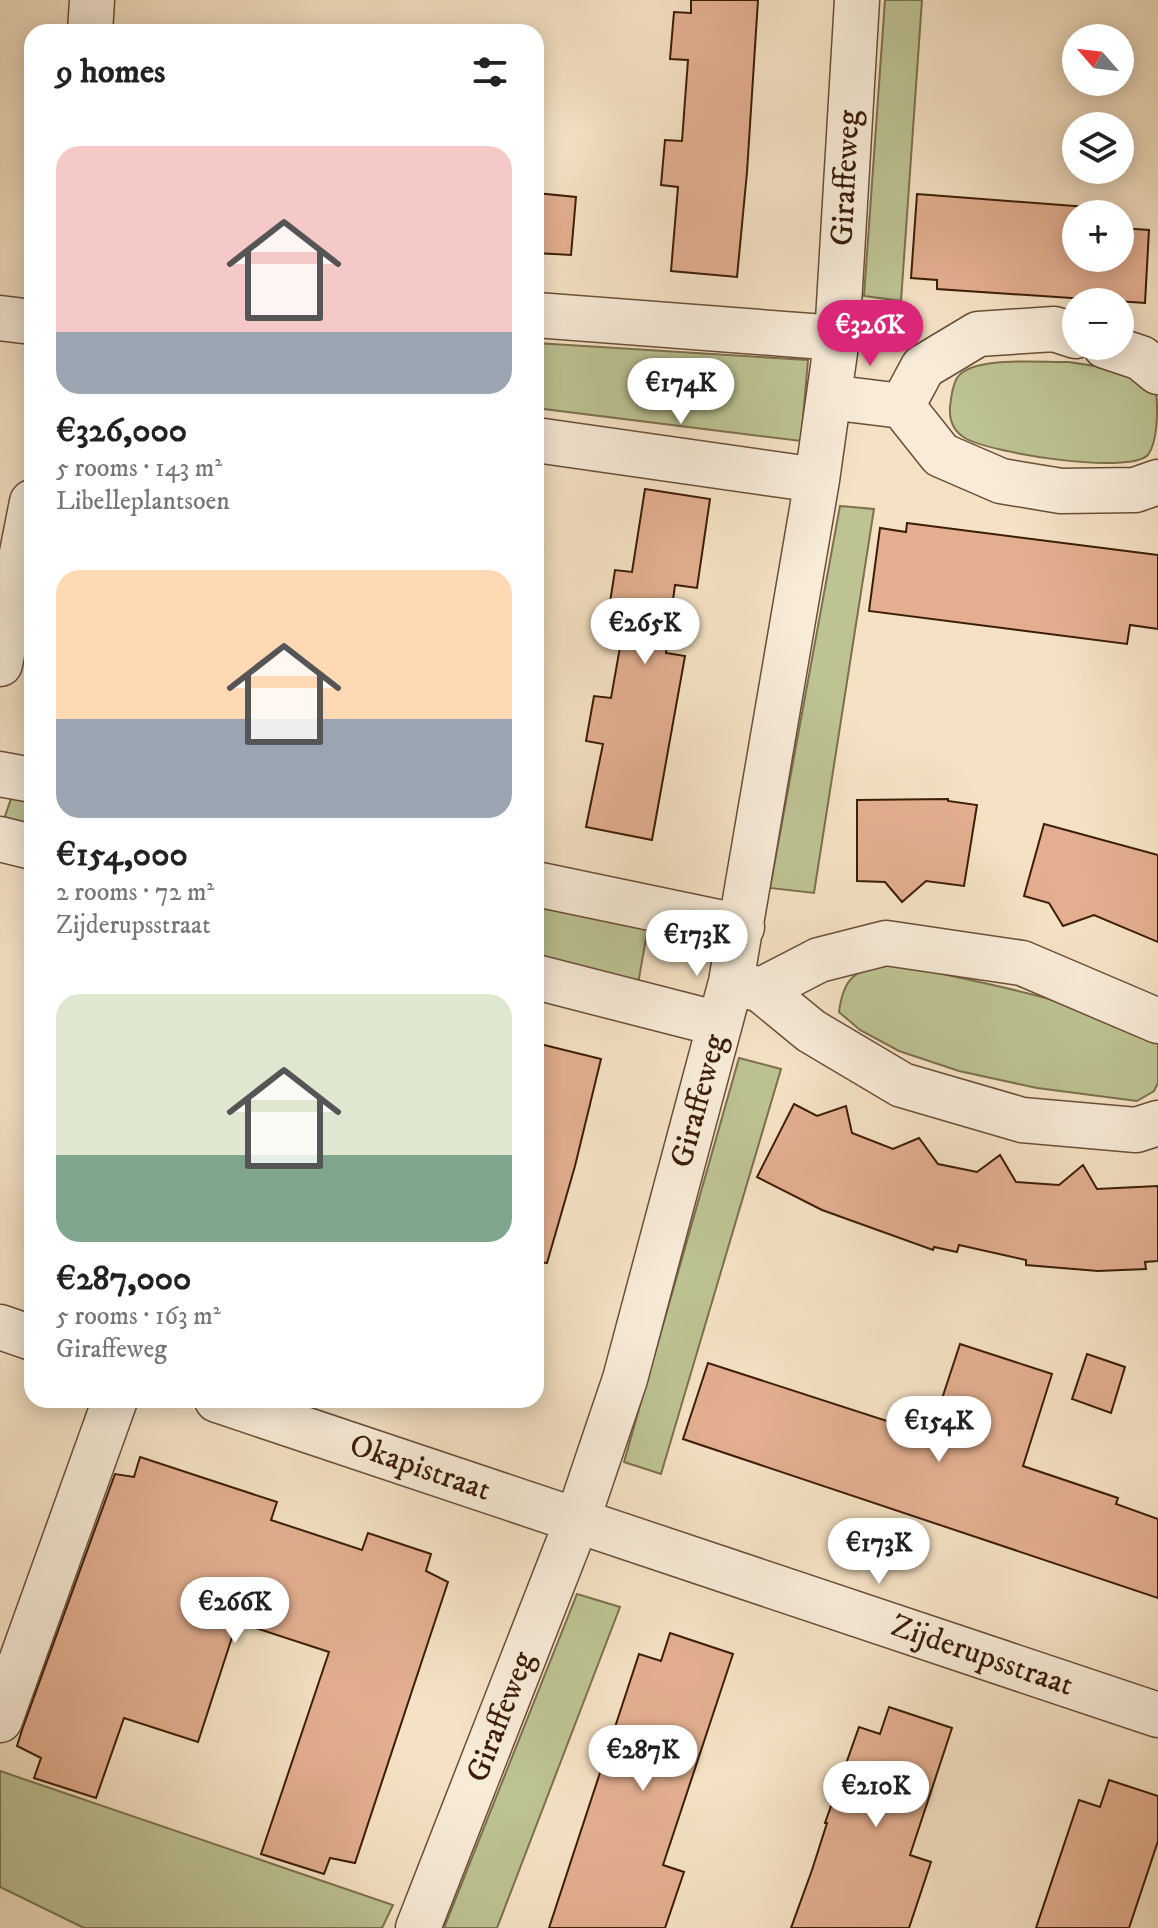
<!DOCTYPE html>
<meta charset="utf-8">
<style>
:root{--surface:#fff;--page:#f2f2f2;--text:#222;--muted:#767676;--accent:#db2777}
body{margin:0;font-family:"IM FELL DW Pica",serif;background:var(--page);color:var(--text);height:100vh;display:flex;flex-direction:column;font-size:30px;white-space:nowrap}
*{box-sizing:border-box;margin:0}
p{font-size:26px;color:var(--muted)}
.icon{flex:none;width:44px;height:44px;fill:none;stroke:currentColor;stroke-width:2;stroke-linecap:round;stroke-linejoin:round}
.map{position:relative;flex:1;overflow:hidden}
.details{position:absolute;left:24px;top:24px;width:520px;height:1384px;display:flex;flex-direction:column;background:var(--surface);border-radius:24px;box-shadow:0 4px 20px #0003}
.details>*{flex:none}
.needle{width:52px;rotate:298deg}
.fabs{position:absolute;left:1062px;top:24px;display:grid;gap:16px}
.fabs a{display:grid;place-items:center;width:72px;height:72px;border-radius:50%;background:var(--surface);box-shadow:0 4px 20px #0003;font-size:40px}
.price{position:absolute;translate:-50% -68px;padding:0 18px;border-radius:28px;background:#fff;color:#222;font-size:26px;line-height:52px;filter:drop-shadow(0 2px 4px #0008)}
.price::after{content:'';position:absolute;left:50%;top:48px;width:24px;height:18px;margin-left:-12px;background:inherit;clip-path:polygon(0 0,100% 0,50% 100%)}
.price.current{background:var(--accent);color:#fff}
ul{padding:0;list-style:none}
li{display:grid;align-content:center;gap:16px;height:424px;padding:0 32px}
li span{display:grid;place-items:center;height:248px;border-radius:24px;color:#555}
li>.icon{margin-inline-start:auto}
span .icon{width:144px;height:144px;fill:#fffc;stroke-width:1}
li b{font-size:34px}
h2{display:flex;justify-content:space-between;align-items:center;height:96px;padding:0 32px;font-size:34px}
.map>svg:first-child{display:block}
.green{fill:#bdc393;stroke:#7c704e;stroke-width:2}
.building{fill:#e3af90;stroke:#3c1d08;stroke-width:2}
.lines{fill:none;stroke-linecap:round;stroke-linejoin:round}
.street-casing{stroke:#6a4e37;stroke-width:47}
.street{stroke:#f8ecd9;stroke-width:44}
.labels{text-anchor:middle;dominant-baseline:central;stroke-width:7;stroke-linejoin:round;paint-order:stroke}
.street-label{font-size:32px;fill:#3c1d08;stroke:#f8ecd9}
</style>
<div class="map">
<svg width="1158" height="1928" viewBox="0 0 1158 1928">
<rect width="100%" height="100%" fill="#f5e2c4"/>
<filter id="stains"><feTurbulence type="fractalNoise" baseFrequency=".0025" numOctaves="4"/><feColorMatrix values="0 0 0 0 .2 0 0 0 0 .09 0 0 0 0 .02 0 0 0 .5 -.17"/></filter>
<radialGradient id="worn" r=".72"><stop offset=".6" stop-color="#630" stop-opacity="0"/><stop offset="1" stop-color="#630" stop-opacity=".3"/></radialGradient>
<path class="green" d="M885,0H922L901,301L864,296Z
M536,343L808,360L801,441L536,408Z
M1069,362L1133,372L1156,391C1158,409 1158,441 1148,455C1128,475 990,453 965,438C953,431 949,421 950,407C951,397 952,386 957,378C972,355 1043,363 1069,362Z
M840,506L874,509L814,893L770,888Z
M12,796L32,800V829L3,822Z
M536,904L648,927L638,984L536,958Z
M897,964C984,984 1080,998 1158,1042V1083L1154,1091L1137,1101L1037,1088L959,1071L899,1051L860,1030L839,1012C844,971 860,969 897,964Z
M739,1058L781,1069L661,1474L624,1462Z
M577,1594L620,1607L497,1928H444Z
M0,1771L393,1905L382,1928H84L0,1887Z"/>
<path class="building" d="M691,0H758L747,172L737,277L671,271L678,187L661,185L665,140L682,141L688,60L670,59L674,12L691,13Z
M536,193L576,197L571,255L536,253Z
M917,194L1100,208L1099,214H1076V258H1120V228L1149,230L1145,303L937,289V280L911,278Z
M645,489L710,499L697,588L675,585L666,653L685,656L652,840L586,827L603,744L586,741L594,696L611,698L625,619L608,615L615,570L632,572Z
M907,523L1158,555V629L1130,625L1127,644L869,611L880,528L906,532Z
M948,799V801L977,805L964,886L926,881L902,902L885,882L857,881V800Z
M1044,824L1158,855V942L1094,915L1063,926L1049,903L1024,896Z
M536,1043L601,1059L575,1166L547,1263L536,1262Z
M794,1104L817,1116L846,1106L852,1133L893,1149L919,1138L938,1164L977,1172L1000,1155L1016,1182L1059,1185L1083,1165L1097,1189L1158,1186V1261L1145,1262L1146,1269L1098,1271L1026,1265V1260L959,1245L957,1252L934,1247L933,1250L822,1210L757,1177Z
M960,1344L1052,1374L1023,1466L1118,1498L1116,1504L1158,1519V1598L683,1439L708,1363L930,1435Z
M1087,1354L1125,1367L1111,1413L1072,1399Z
M140,1457L277,1502L271,1520L362,1550L368,1533L431,1554L426,1571L448,1582L355,1863L330,1858L324,1874L261,1854L329,1652L237,1622L198,1742L124,1718L96,1798L34,1778L41,1758L17,1746L22,1730L115,1474L134,1477Z
M670,1633L733,1654L663,1865L684,1872L665,1928H549L639,1654L661,1661Z
M889,1707L952,1728L910,1855L931,1862L909,1928H791L812,1870L827,1823H825L859,1727L880,1734Z
M1109,1780L1158,1796V1841L1129,1928H1036L1079,1800L1100,1807Z"/>
<g class="lines">
<g class="street-casing">
<path id="street" d="M90,32L92,0
M536,315L837,338
M0,318L32,322
M1105,346L1141,358L1158,372
M829,397L902,406L941,455L1001,481L1061,491L1135,490L1158,482
M902,406L923,367L978,334L1054,329L1076,336
M536,440L817,480
M0,664L32,502
M0,774L32,780
M0,839L32,847
M536,884L742,927
M536,977L719,1024
M731,982L761,990L811,1031L902,1085L1022,1120L1136,1130L1158,1123
M761,990L819,960L886,943L1022,963L1158,1021
M0,1327L32,1338
M217,1400L1158,1715
M0,1720L115,1400
M418,1928L577,1521L625,1379L731,982L817,480L837,338L857,0"/>
</g>
<use href="#street" class="street"/>
</g>
<g class="labels">
<g class="street-label">
<text transform="translate(846 178) rotate(-87)">Giraffeweg</text>
<text transform="translate(699 1101) rotate(-75)">Giraffeweg</text>
<text transform="translate(420 1468) rotate(19)">Okapistraat</text>
<text transform="translate(982 1656) rotate(19)">Zijderupsstraat</text>
<text transform="translate(501 1717) rotate(-69)">Giraffeweg</text>
</g>
</g>
<rect width="100%" height="100%" filter="url(#stains)"/>
<rect width="100%" height="100%" fill="url(#worn)"/>
</svg>
<div class="fabs">
<a><svg class="needle" viewBox="-14 -14 28 28"><path d="M0-13l5 13h-10z" fill="#e53935"/><path d="M0 13l5-13h-10z" fill="#767676"/></svg></a>
<a><svg class="icon" aria-label="layers" viewBox="0 0 24 24"><path d="M12 4l9 5-9 5-9-5zM3 14l9 5 9-5"/></svg></a>
<a>+</a>
<a>−</a>
</div>
<b class="price current" style="left:870px;top:368px">€326K</b>
<b class="price" style="left:681px;top:426px">€174K</b>
<b class="price" style="left:645px;top:666px">€265K</b>
<b class="price" style="left:697px;top:978px">€173K</b>
<b class="price" style="left:939px;top:1464px">€154K</b>
<b class="price" style="left:879px;top:1586px">€173K</b>
<b class="price" style="left:235px;top:1645px">€266K</b>
<b class="price" style="left:643px;top:1793px">€287K</b>
<b class="price" style="left:876px;top:1829px">€210K</b>
<section class="details">
<h2>9 homes<svg class="icon" aria-label="filters" viewBox="0 0 24 24"><path d="M4 7h16M4 17h16"/><circle cx="9" cy="7" r="2"/><circle cx="15" cy="17" r="2"/></svg></h2>
<ul>
<li><span style="background:linear-gradient(#f6c9c9 75%,#9aa5b1 0)"><svg class="icon" aria-label="home" viewBox="0 0 24 24"><path d="M3 11l9-7 9 7M6 9v11h12V9"/></svg></span><div><b>€326,000</b><p>5 rooms · 143 m²</p><p>Libelleplantsoen</p></div></li>
<li><span style="background:linear-gradient(#ffd9b3 60%,#9aa5b1 0)"><svg class="icon" aria-label="home" viewBox="0 0 24 24"><path d="M3 11l9-7 9 7M6 9v11h12V9"/></svg></span><div><b>€154,000</b><p>2 rooms · 72 m²</p><p>Zijderupsstraat</p></div></li>
<li><span style="background:linear-gradient(#dfe7d0 65%,#7fa58c 0)"><svg class="icon" aria-label="home" viewBox="0 0 24 24"><path d="M3 11l9-7 9 7M6 9v11h12V9"/></svg></span><div><b>€287,000</b><p>5 rooms · 163 m²</p><p>Giraffeweg</p></div></li>
</ul>
</section>
</div>
